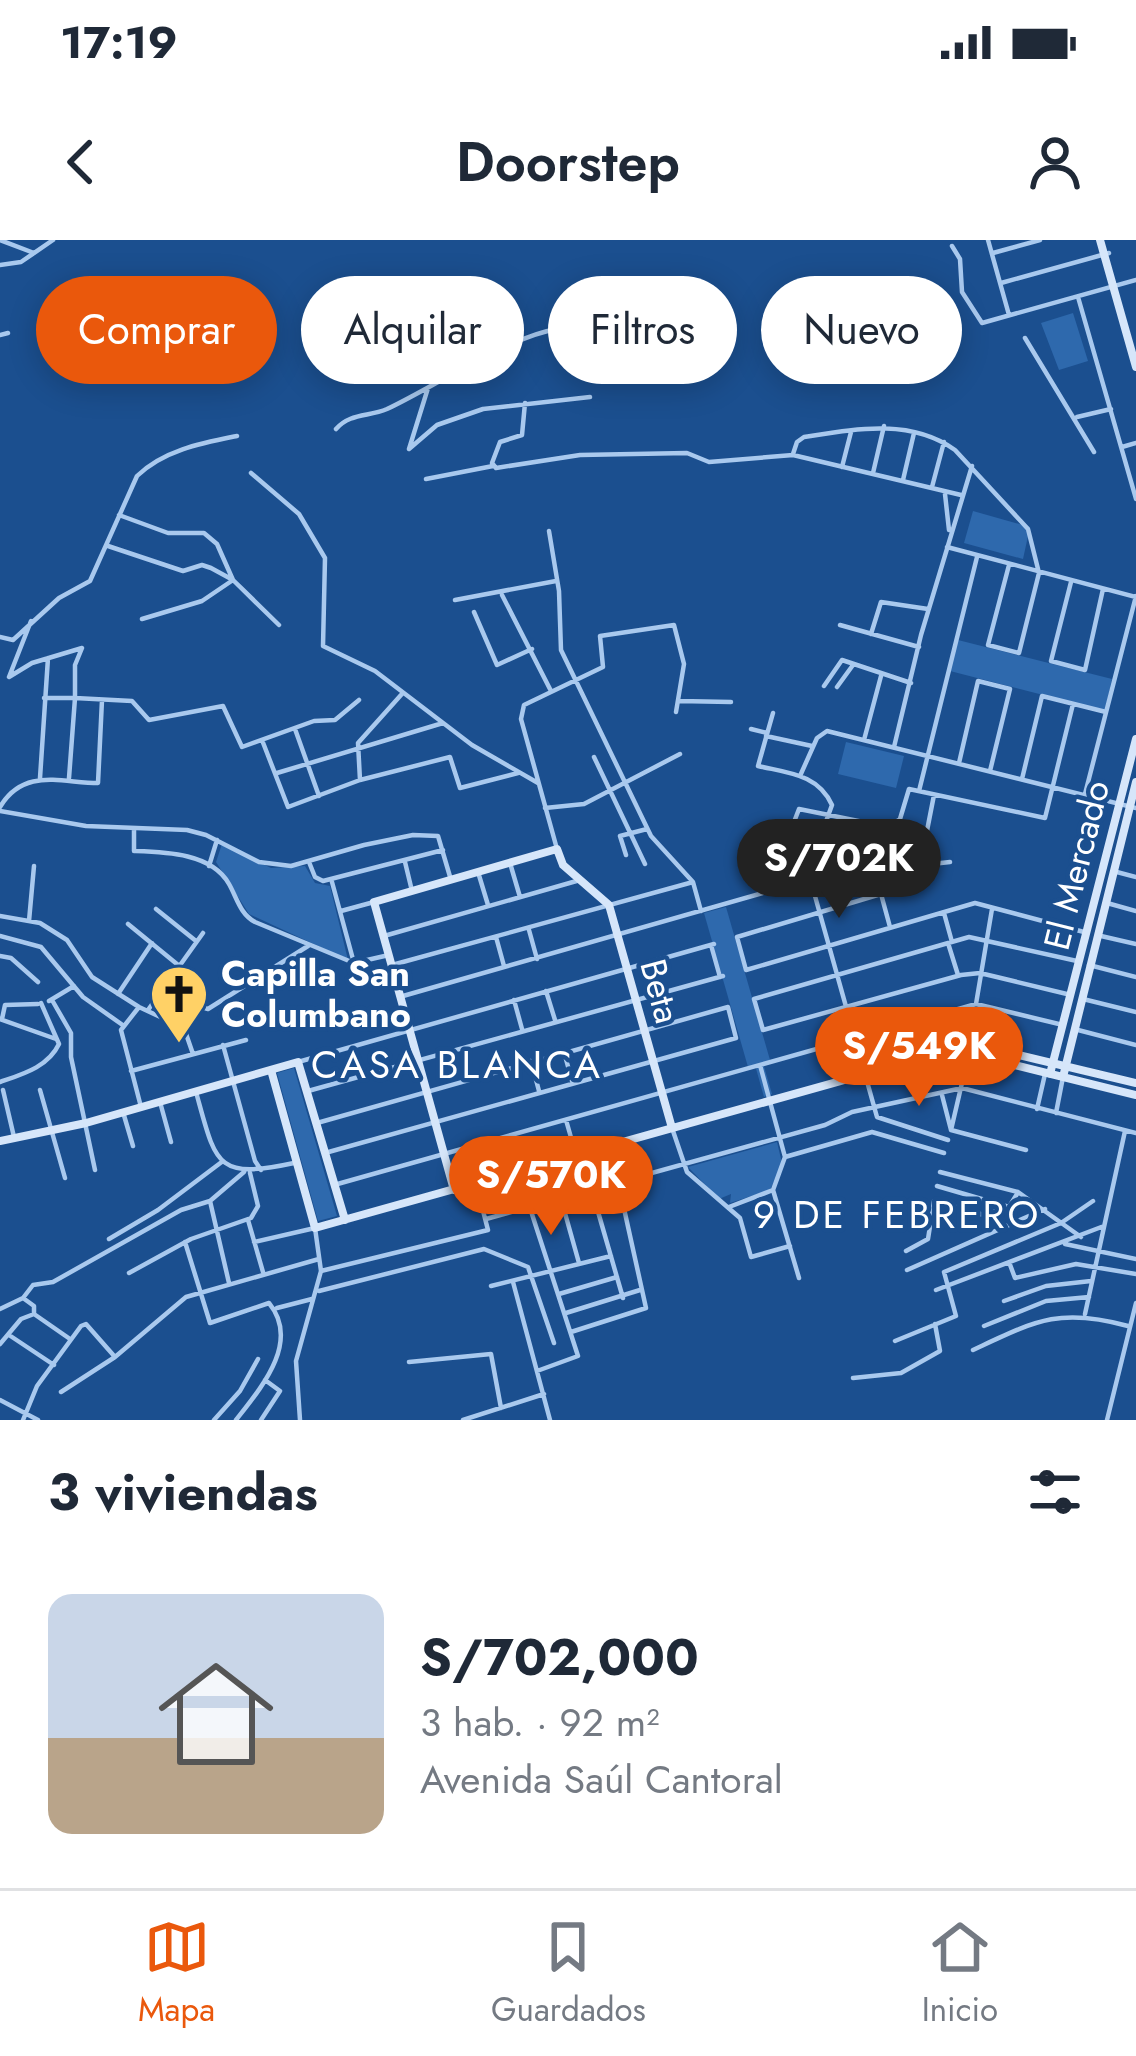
<!DOCTYPE html>
<html lang="es">
<meta charset="utf-8">
<style>
:root{--surface:#fff;--page:#f2f2f3;--text:#1f2937;--muted:#747a83;--line:#e0e1e3;--accent:#ea580c}
body{margin:0;font-family:Jost,sans-serif;background:var(--page);color:var(--text);height:100vh;display:flex;flex-direction:column;font-size:45px;white-space:nowrap}
*{box-sizing:border-box;margin:0}
p{font-size:39px;color:var(--muted)}
.icon{flex:none;width:66px;height:66px;fill:none;stroke:currentColor;stroke-width:2;stroke-linecap:round;stroke-linejoin:round}
.map{position:relative;height:1180px;overflow:hidden}
.details{display:flex;flex-direction:column;background:var(--surface);flex:1}
.details>*{flex:none}
.top-card{position:absolute;left:36px;top:36px;width:1065px;height:108px;display:flex;gap:24px}
.price{position:absolute;translate:-50% -102px;padding:0 27px;border-radius:42px;background:var(--accent);color:#fff;font-size:39px;line-height:78px;filter:drop-shadow(0 3px 6px #0008)}
.price::after{content:'';position:absolute;left:50%;top:72px;width:36px;height:27px;margin-left:-18px;background:inherit;clip-path:polygon(0 0,100% 0,50% 100%)}
.price.active{background:#222;color:#fff}
ul{padding:0;list-style:none}
li{display:flex;align-items:center;gap:36px;height:300px;padding:0 48px}
li+li{border-top:3px solid var(--line)}
li span{display:grid;place-items:center;flex:none;width:336px;height:240px;border-radius:24px;color:#555}
li>.icon{margin-inline-start:auto}
span .icon{width:144px;height:144px;fill:#fffc;stroke-width:1}
li b{font-size:51px}
h2{display:flex;justify-content:space-between;align-items:center;height:144px;padding:0 48px;font-size:51px}
.chip{padding:0 42px;border-radius:54px;background:var(--surface);box-shadow:0 6px 30px #0003;font-size:42px;line-height:108px}
.chip.active{background:var(--accent);color:#fff}
.status{display:flex;justify-content:space-between;align-items:center;height:84px;padding:0 60px;background:var(--surface);direction:ltr}
.status svg{height:33px;fill:currentColor}
header{display:flex;justify-content:space-between;align-items:center;height:156px;padding:0 48px;background:var(--surface);font-size:54px;font-weight:600}
.dock{display:flex;justify-content:space-around;align-items:center;height:168px;border-top:3px solid var(--line);background:var(--surface);font-size:33px;color:var(--muted)}
.dock a{display:grid;justify-items:center;gap:6px}
.dock .active{color:var(--accent)}
.map>svg:first-child{display:block}
.green{fill:#2e69ad}
.lines{fill:none;stroke-linecap:round;stroke-linejoin:round}
.street{stroke:#a9c9ee;stroke-width:4.5}
.secondary{stroke:#d6e6fa;stroke-width:8}
.labels{text-anchor:middle;dominant-baseline:central;stroke-width:9;stroke-linejoin:round;paint-order:stroke}
.street-label{font-size:36px;fill:#fff;stroke:#1b4f8f}
.poi-label{font-size:36px;font-weight:bold;fill:#fff;stroke:#1b4f8f;text-anchor:start}
.neighbourhood-label{font-size:39px;letter-spacing:3px;fill:#fff;stroke:#1b4f8f}
</style>
<div class="status"><b>17:19</b><svg viewBox="0 0 49 12"><path d="M0 12V9h3v3zM5 12V6h3v6zM10 12V3h3v9zM15 12V0h3v12zM26 1h20v11H26zM47 4h2v5h-2z"/></svg></div>
<header><svg class="icon" aria-label="back" viewBox="0 0 24 24"><path d="M15 5l-7 7 7 7"/></svg>Doorstep<svg class="icon" aria-label="person" viewBox="0 0 24 24"><circle cx="12" cy="8" r="4"/><path d="M4 21q1-7 8-7t8 7"/></svg></header>
<div class="map">
<svg width="1136" height="1180" viewBox="0 0 1136 1180">
<rect width="100%" height="100%" fill="#1b4f8f"/>
<path class="green" d="M1073,73L1088,121L1059,130L1041,83Z
M973,271L1030,287L1023,319L964,303Z
M958,400L1112,439L1105,471L950,431Z
M846,502L904,516L896,548L838,534Z
M222,604L271,628L305,626L315,643L330,646L348,720L249,674L216,622Z
M726,667L770,820L763,823L772,854L764,857L755,825L748,827L704,673Z
M294,828L337,976L318,981L277,833Z
M777,902L782,923L770,950L730,963L731,954L719,959L688,927Z"/>
<g class="lines">
<path class="street" d="M0,0L34,13
M988,0L1009,75
M952,6L960,19L962,52L982,83L1136,40
M993,13L1040,0
M0,25L21,22L53,0
M1001,43L1109,13
M1078,57L1136,259
M0,95L8,93
M1025,98L1094,212
M428,148L409,209L437,185L483,169L590,157
M525,163L522,195L500,202L492,223L496,228L580,215L687,213L709,222L793,215L961,255
M1077,177L1111,169
M336,189C350,173 368,177 387,169C434,147 508,97 557,89C577,86 594,91 613,92
M1122,207L1136,203
M793,214L797,202L804,197C855,189 910,178 955,210L1028,289L1039,333L1019,413L988,405L1009,325
M842,227L851,192
M251,233L299,274L325,318L323,406L375,431L472,505L538,543
M873,233L884,186
M426,239L493,226
M903,240L914,193
M932,247L944,202
M945,254L949,290
M119,275L168,293H204L217,304L233,340L202,361L142,379
M549,291L559,351L561,410L651,596L693,642L701,671
M108,306L183,331L202,325L211,328L233,340L279,385
M947,307L1136,357
M1071,342L1051,421L1085,430L1103,349
M502,355L551,451
M455,360L556,341
M474,372L497,425L532,409
M31,381L9,437L32,423L82,408L75,425V458L132,461L149,480L223,466L242,507L314,481L335,480L359,460
M840,385L919,407
M871,394L881,362L928,369
M0,397L13,400L59,358L90,341L137,236C164,210 202,203 237,196
M824,446L842,420L911,443
M837,447L853,425
M44,458H75L69,538
M679,461L731,462
M773,473L758,526C788,533 818,534 832,565L820,598
M295,489L319,556
M751,489L767,493
M766,496L812,506
M262,500L288,567L360,540L450,517L460,548L518,533
M864,500L881,436
M894,507L921,395L972,226
M594,517L645,624
M959,523L978,441L1010,449L990,531
M277,533L443,483
M800,536L817,498L827,491L1136,568
M40,538L48,418
M1022,539L1042,456L1106,472
M360,540L358,503L401,455
M919,551L977,317
M1085,554L1136,356
M0,567C24,527 62,543 98,543L102,460
M545,568L584,564L680,514
M0,571L86,586L187,590L206,595L259,622L291,626L364,605L413,595L438,596L451,640
M893,586L899,596L924,606L934,555
M134,590V611C165,612 212,613 229,644C237,658 240,674 255,682L354,723L389,715
M557,609L521,479L524,465L603,427L600,396L674,385L684,424L676,472
M626,615L620,596L647,589
M309,622L315,637L323,641L443,610
M405,622L412,651
M950,622L905,627L784,608L799,569L888,587L900,579L909,549L1045,578L1073,464
M510,623L520,657
M209,626L217,600
M1113,631L1136,637
M478,632L488,665
M332,642L354,723
M1107,663L1136,671
M156,669L196,701
M341,671L374,662
M944,673L952,702
M0,676L40,683L67,700L92,737L139,767L121,790L141,867
M29,681L34,626
M128,684L194,738
M890,687L881,654L737,697L746,730L975,663L1084,692
M529,690L537,719
M0,696L41,707L83,757L124,786
M384,696L580,640
M1101,696L1136,704
M496,697L504,726
M948,703L958,735
M711,705L720,737
M0,716L11,718L38,742
M392,725L693,642
M1089,725L1136,737
M546,751L555,780
M156,753L208,769L308,706
M118,754L152,703
M1071,755L980,733L961,735L763,790L754,759L969,697L1077,721
M403,756L794,644L813,649L877,877L948,900
M1083,759L1136,772
M52,760L71,793V817L95,930
M514,760L522,789
M49,761L74,746
M976,764L992,669
M139,767L184,788L193,814
M148,770L203,693
M0,779L56,799
M2,779L5,765L38,764
M1078,790L1136,805
M223,805L255,921L261,930
M564,812L572,841
M531,821L539,851
M298,822L714,704
M760,825L785,917L773,950L799,1038
M131,831L246,800
M0,842C23,834 48,827 59,804L41,763
M3,850L14,897
M40,850L65,938
M308,851L723,736
M196,852C216,924 215,940 294,923
M942,855L951,890
M160,862L171,902
M1037,869L1045,834
M123,872L133,906
M1056,873L1063,837
M566,880L576,915
M317,883L728,767L736,798L325,913
M672,888L687,932L740,978L751,1017L790,1006
M951,890L969,813
M951,890L1026,910
M616,906L625,942
M785,917L872,892L944,913
M940,932L1018,952L1081,997
M334,945L976,764L1063,785
M937,946L1009,967
M592,951L623,1058
M561,959L579,1023
M210,961L229,1043
M729,967L773,950
M530,968L578,1116L537,1131
M486,979L825,885L852,872L962,848L1136,893
M248,980L263,1032
M109,999L158,970L223,921
M185,1002L210,1083L269,1063C301,1102 261,1148 236,1180
M254,1002L315,988L321,1031L296,1121L300,1180
M1065,1004L1136,1019
M906,1011L928,999L934,961L984,975L1009,967L1017,954
M1009,1022L1015,1038L1076,1024L1136,1034
M907,1030L1045,969
M321,1031L488,990L476,944
M129,1033L191,999L251,978L258,966L250,933
M513,1042L550,1180
M491,1046L611,1016
M936,1050L1104,986
M319,1051L484,1009L528,1027L554,1103
M559,1054L617,1037
M23,1058L33,1045L53,1042L181,970L210,961L244,932
M1004,1061L1046,1046L1091,1041
M277,1068L312,1059
M0,1069L23,1058L34,1066V1074
M566,1073L640,1050
M1085,1074L1125,891
M984,1086L1046,1061L1089,1057
M571,1092L646,1068L619,946
M9,1095L54,1125
M895,1101L956,1076L944,1032L1061,983L1093,961
M0,1104L21,1079L34,1074L70,1099
M973,1110C1035,1081 1059,1067 1128,1086
M409,1122L491,1114L501,1168
M853,1138L901,1133L940,1111L935,1084
M61,1152L115,1117L186,1057L319,1019
M0,1160L38,1180
M23,1180L37,1146L81,1086L86,1084L115,1117
M214,1180L240,1151L258,1119
M261,1180L280,1151L265,1140
M463,1180L544,1154
M1107,1180L1136,1063"/>
<path class="secondary" d="M1100,0L1136,127
M953,810L1136,855
M271,830L315,988L973,804L1136,843
M1050,834L1136,499
M1063,837L1136,542
M0,901L86,883L298,822L345,980
M454,950L374,662L557,609L563,625L609,665L672,888"/>
</g>
<defs>
<g id="church-pin" transform="scale(3)"><path d="M0 17L-7.5 6A9.5 9.5 0 1 1 7.5 6Z" fill="#ffd166" stroke="#1b4f8f"/><path d="M-1.2-6h2.4v3.5h3.3v2.4h-3.3V6h-2.4V-.1h-3.3v-2.4h3.3Z" fill="#111"/></g>
</defs>
<g fill-rule="evenodd">
<use href="#church-pin" x="179" y="754"/>
</g>
<g class="labels">
<g class="street-label">
<text transform="translate(1076 625) rotate(-76)">El Mercado</text>
<text transform="translate(661 751) rotate(75)">Beta</text>
</g>
<g class="poi-label">
<text x="221" y="733">Capilla San<tspan x="221" dy="41">Columbano</tspan></text>
</g>
<g class="neighbourhood-label">
<text x="457" y="824">CASA BLANCA</text>
<text x="897" y="974">9 DE FEBRERO</text>
</g>
</g>
</svg>
<b class="price active" style="left:839px;top:681px">S/702K</b>
<b class="price" style="left:919px;top:869px">S/549K</b>
<b class="price" style="left:551px;top:998px">S/570K</b>
<div class="top-card">
<a class="chip active">Comprar</a>
<a class="chip">Alquilar</a>
<a class="chip">Filtros</a>
<a class="chip">Nuevo</a>
</div>
</div>
<section class="details">
<h2>3 viviendas<svg class="icon" aria-label="filters" viewBox="0 0 24 24"><path d="M4 7h16M4 17h16"/><circle cx="9" cy="7" r="2"/><circle cx="15" cy="17" r="2"/></svg></h2>
<ul>
<li><span style="background:linear-gradient(#c9d6e8 60%,#b9a48a 0)"><svg class="icon" aria-label="home" viewBox="0 0 24 24"><path d="M3 11l9-7 9 7M6 9v11h12V9"/></svg></span><div><b>S/702,000</b><p>3 hab. · 92 m²</p><p>Avenida Saúl Cantoral</p></div></li>
</ul>
</section>
<nav class="dock">
<a class="active"><svg class="icon" aria-label="map" viewBox="0 0 24 24"><path d="M3 6l6-2 6 2 6-2v14l-6 2-6-2-6 2zM9 4v14M15 6v14"/></svg>Mapa</a>
<a><svg class="icon" aria-label="saved" viewBox="0 0 24 24"><path d="M7 4h10v16l-5-4-5 4z"/></svg>Guardados</a>
<a><svg class="icon" aria-label="home" viewBox="0 0 24 24"><path d="M3 11l9-7 9 7M6 9v11h12V9"/></svg>Inicio</a>
</nav>
